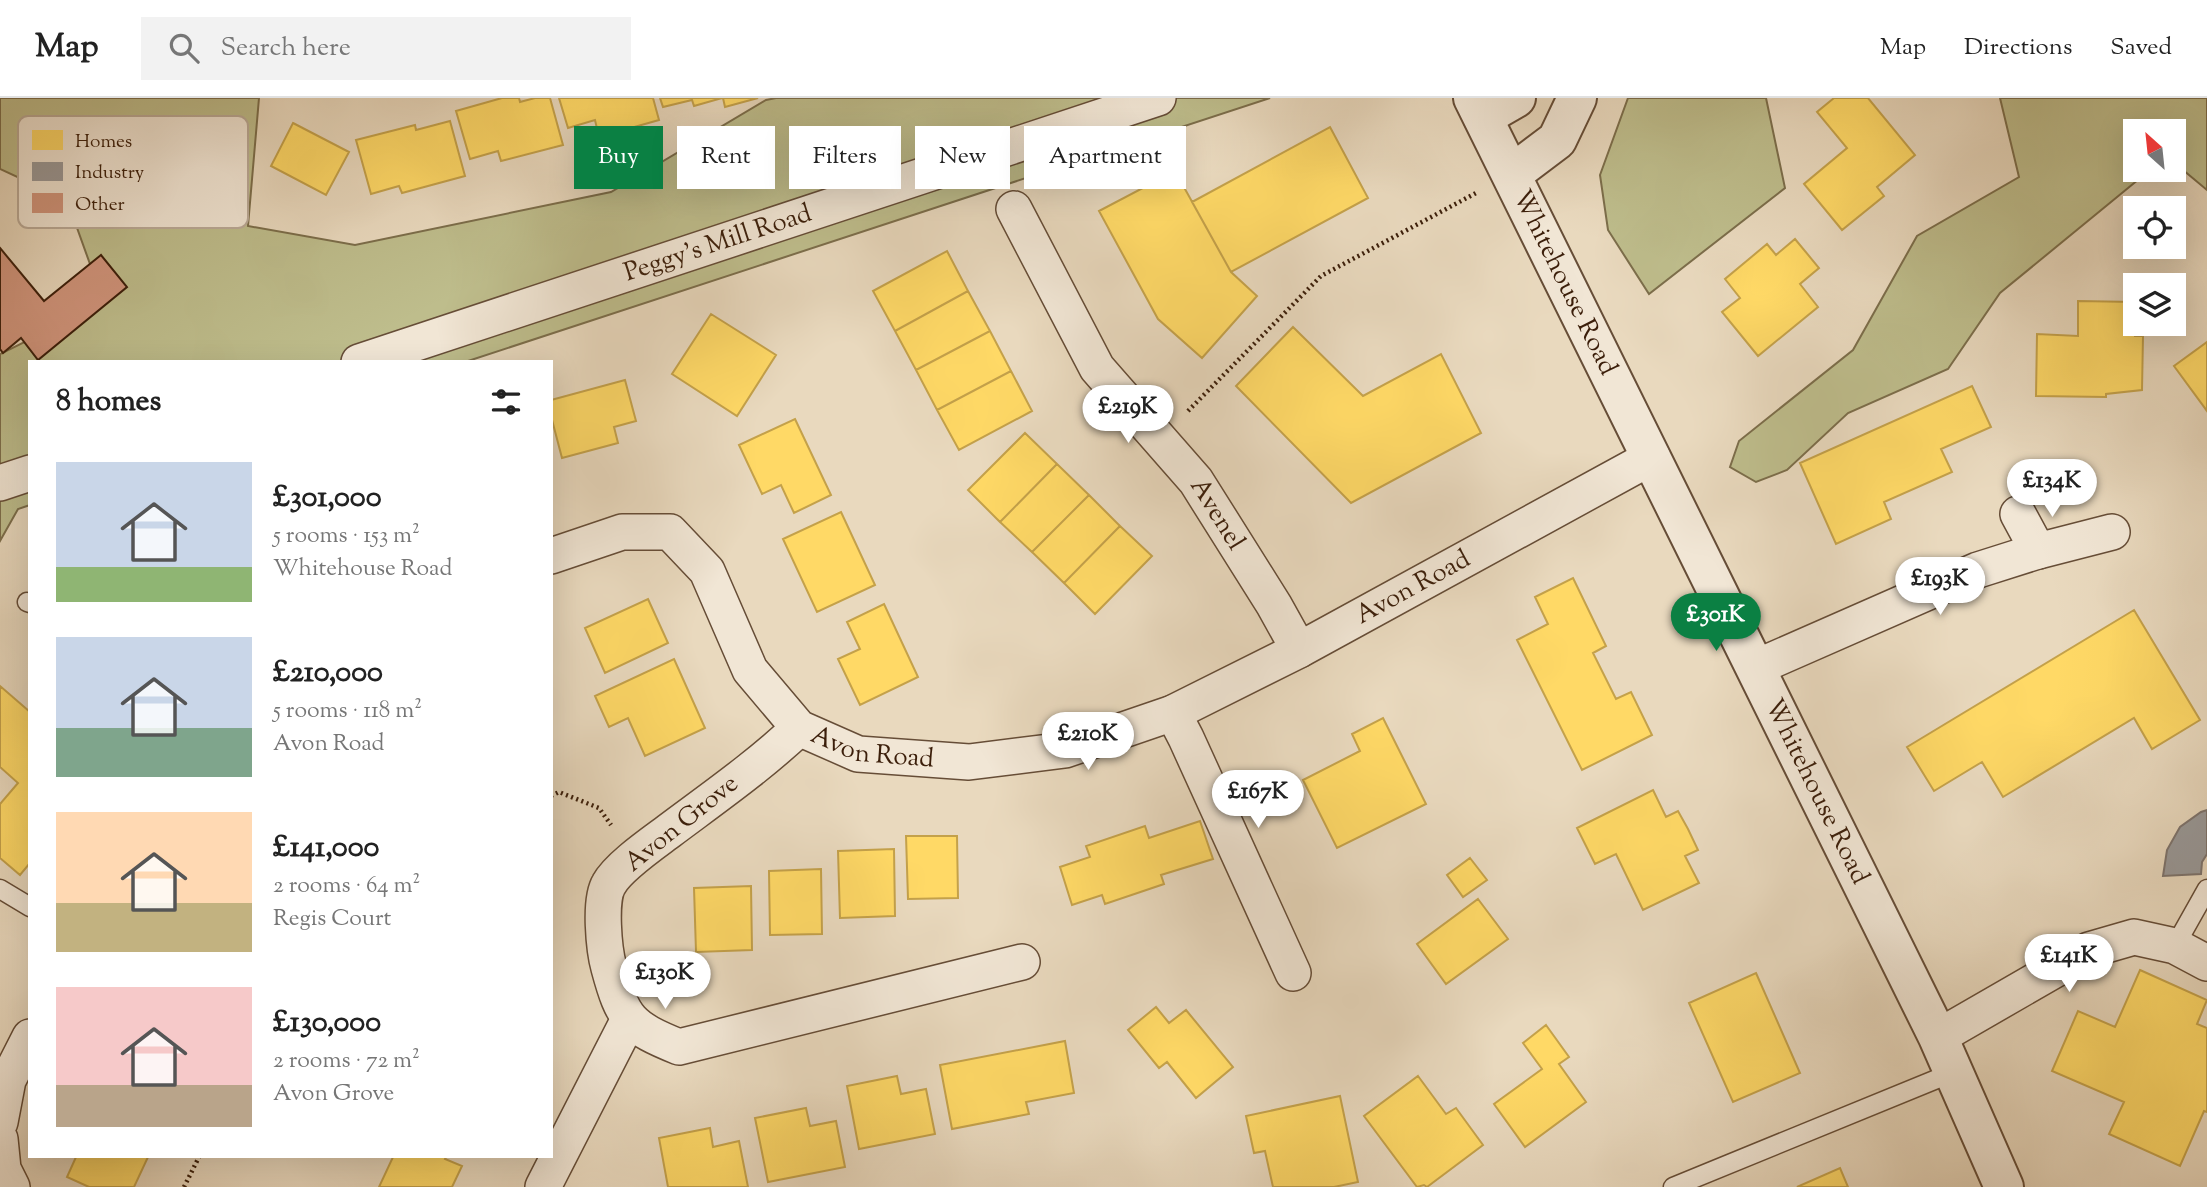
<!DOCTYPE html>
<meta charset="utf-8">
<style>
:root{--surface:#fff;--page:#f2f2f2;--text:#222;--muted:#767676;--line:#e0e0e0;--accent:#0b8043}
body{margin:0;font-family:"Sorts Mill Goudy",serif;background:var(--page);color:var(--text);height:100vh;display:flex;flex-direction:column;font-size:26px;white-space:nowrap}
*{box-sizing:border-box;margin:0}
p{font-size:23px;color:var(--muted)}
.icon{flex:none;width:38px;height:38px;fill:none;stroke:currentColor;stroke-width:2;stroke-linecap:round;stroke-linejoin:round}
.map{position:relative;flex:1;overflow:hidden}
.panel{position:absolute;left:28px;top:262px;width:525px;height:798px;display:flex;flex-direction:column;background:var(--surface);border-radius:0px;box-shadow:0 7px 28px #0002}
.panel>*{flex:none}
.guide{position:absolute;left:574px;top:28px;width:665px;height:63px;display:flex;gap:14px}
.needle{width:46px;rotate:333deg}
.fabs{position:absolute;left:2123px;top:21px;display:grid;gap:14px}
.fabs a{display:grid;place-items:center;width:63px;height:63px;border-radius:0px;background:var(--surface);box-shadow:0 7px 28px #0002;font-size:35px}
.price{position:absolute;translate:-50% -60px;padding:0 16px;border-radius:24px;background:#fff;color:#222;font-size:23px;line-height:46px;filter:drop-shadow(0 2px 4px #0008)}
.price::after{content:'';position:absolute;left:50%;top:42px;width:21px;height:16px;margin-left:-10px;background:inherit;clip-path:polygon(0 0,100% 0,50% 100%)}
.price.selected{background:var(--accent);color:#fff}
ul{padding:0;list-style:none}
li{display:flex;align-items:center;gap:21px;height:175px;padding:0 28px}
li span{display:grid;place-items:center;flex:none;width:196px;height:140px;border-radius:0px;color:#555}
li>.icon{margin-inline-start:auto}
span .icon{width:84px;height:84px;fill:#fffc;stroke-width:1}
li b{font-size:30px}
h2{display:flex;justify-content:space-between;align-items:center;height:84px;padding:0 28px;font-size:30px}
.tag{padding:0 24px;border-radius:0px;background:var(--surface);box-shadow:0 7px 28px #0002;font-size:24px;line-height:63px}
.tag.selected{background:var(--accent);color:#fff}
header{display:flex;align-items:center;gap:42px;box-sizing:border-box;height:98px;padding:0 35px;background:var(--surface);border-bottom:2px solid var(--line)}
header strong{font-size:33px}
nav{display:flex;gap:38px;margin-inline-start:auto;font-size:24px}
.search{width:490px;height:63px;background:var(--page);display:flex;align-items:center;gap:18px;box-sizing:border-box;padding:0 24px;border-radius:0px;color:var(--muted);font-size:26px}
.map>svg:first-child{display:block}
.green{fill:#bebd8c;stroke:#7c6e4b;stroke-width:2}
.homes{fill:#ffd966;stroke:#c4a14a;stroke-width:2}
.industry{fill:#999;stroke:#7d746e;stroke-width:2}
.building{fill:#d1957d;stroke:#3b1e0a;stroke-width:2}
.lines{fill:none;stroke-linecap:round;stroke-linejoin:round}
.service-casing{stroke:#664d37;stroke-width:21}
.minor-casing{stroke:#664d37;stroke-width:38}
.tertiary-casing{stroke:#664d37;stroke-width:42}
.path{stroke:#3b1e0a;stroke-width:4.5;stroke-dasharray:2 3.5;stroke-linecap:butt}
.service{stroke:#f1e6d5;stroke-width:18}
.minor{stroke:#f1e6d5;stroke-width:35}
.tertiary{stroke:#f1e6d5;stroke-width:38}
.labels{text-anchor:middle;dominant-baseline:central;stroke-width:7;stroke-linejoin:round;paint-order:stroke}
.street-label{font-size:26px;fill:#3b1e0a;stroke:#f1e6d5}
.key{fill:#f1e6d5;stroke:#baaa98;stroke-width:2}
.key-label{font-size:19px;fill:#3b1e0a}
</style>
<header>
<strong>Map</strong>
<div class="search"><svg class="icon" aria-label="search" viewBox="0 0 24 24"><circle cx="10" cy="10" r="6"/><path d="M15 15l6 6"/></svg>Search here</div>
<nav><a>Map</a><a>Directions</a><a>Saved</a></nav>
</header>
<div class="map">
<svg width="2207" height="1089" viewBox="0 0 2207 1089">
<rect width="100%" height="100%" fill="#e9d9be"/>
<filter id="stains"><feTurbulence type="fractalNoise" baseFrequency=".00286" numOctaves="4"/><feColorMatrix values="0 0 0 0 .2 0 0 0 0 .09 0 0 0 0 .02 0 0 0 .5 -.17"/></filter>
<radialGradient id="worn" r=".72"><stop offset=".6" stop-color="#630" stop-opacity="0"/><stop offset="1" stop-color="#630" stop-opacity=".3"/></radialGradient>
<path class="green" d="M0,0H259L248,128L355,147L611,94L766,2L776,0H1270L465,264H30V407L18,411L0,443V256L104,205L67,102L0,71Z
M1628,0H1766L1785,90L1649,196L1608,132L1600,77Z
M2000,0H2207V92L2183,72L2174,71V33H2135V72H2150L2000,195L1948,271L1848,315L1787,372L1756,384L1730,369L1739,343L1853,252L1917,138L2019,79Z"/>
<path class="homes" d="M502,0H519L520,4L535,0H550L563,47L501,63L498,53L470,61L456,13Z
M559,0H653L659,22L599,39L595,22L568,30Z
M660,0H722L694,8L692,2L663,9Z
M723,0H758L725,9Z
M1834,0H1868L1915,57L1877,89L1884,98L1842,132L1804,86L1847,50L1817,14Z
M450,23L465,78L402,95L399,88L371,96L356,42L415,27L416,32Z
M293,25L349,54L326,97L271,68Z
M1330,29L1368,100L1231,174L1192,104Z
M1175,73L1231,174L1257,198L1202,260L1158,221L1099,113Z
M1795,141L1819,170L1800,186L1818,209L1758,258L1722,214L1740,200L1725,181L1767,146L1776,157Z
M947,153L968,193L895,233L873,193Z
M968,193L990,233L916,272L895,233Z
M2078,203L2135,204V238H2143L2142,292L2106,296V299L2036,298L2037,236L2078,238Z
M711,216L776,257L737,318L672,276Z
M1293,229L1363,298L1441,256L1481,335L1351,405L1236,288Z
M990,233L1011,273L937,312L916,272Z
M2207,244V313L2174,268Z
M1011,273L1032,313L959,352L937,312Z
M625,282L636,323L614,329L618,345L562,360L551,318V302Z
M1972,288L1991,329L1941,351L1952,374L1884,404L1891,421L1836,446L1800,365Z
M795,321L831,397L794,415L781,387L762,396L739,347Z
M1025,335L1057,366L1000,424L968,392Z
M1057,366L1089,397L1032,454L1000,424Z
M1089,397L1120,428L1064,485L1032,454Z
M841,414L875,487L817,514L783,441Z
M1120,428L1152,458L1095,516L1064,485Z
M1573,480L1606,548L1593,555L1616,601L1631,594L1652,637L1582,672L1517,542L1548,526L1535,499Z
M648,501L668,545L605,575L585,530Z
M884,506L918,579L860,607L838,561L860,551L847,524Z
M2134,512L2200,622L2152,651L2134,620L2003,699L1982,664L1934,693L1907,649Z
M674,561L705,630L645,658L628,620L609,629L595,598Z
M0,588L30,614V765L20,777L0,760V706L18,685L0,669Z
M1383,620L1426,706L1337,750L1303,682L1360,653L1352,636Z
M1653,692L1666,719L1678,713L1688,731L1698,752L1685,758L1699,785L1643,812L1616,756L1595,766L1577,730Z
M1200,723L1213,761L1161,777L1164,786L1105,806L1102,797L1072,807L1060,769L1090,759L1086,748L1145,728L1149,740Z
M906,738H957L958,800L908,801Z
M894,751L895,818L840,820L838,753Z
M1470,760L1487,782L1463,799L1447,777Z
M821,771L822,836L770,837L769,773Z
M751,788L752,852L696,854L694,790Z
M1478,801L1508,841L1446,886L1417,846Z
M2140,872L2207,902L2197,926L2207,930V1014L2204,1013L2180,1068L2109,1036L2124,1004L2052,973L2078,913L2115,929Z
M1756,875L1800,975L1733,1004L1689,905Z
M1156,909L1169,925L1186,912L1233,969L1196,1000L1167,964L1159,970L1128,932Z
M1546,927L1569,959L1559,966L1586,1004L1525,1049L1494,1006L1542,971L1523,945Z
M1065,943L1074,995L1026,1004L1029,1016L952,1031L940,967Z
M897,978L901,996L926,991L935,1036L859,1051L847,988Z
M1418,978L1446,1016L1456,1010L1483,1047L1427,1089L1424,1087L1417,1089L1364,1018Z
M1340,998L1358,1084L1334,1089H1273L1265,1053L1254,1055L1246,1018Z
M806,1010L810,1028L836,1023L845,1069L768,1084L755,1020Z
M710,1030L713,1049L739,1043L748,1089H668L659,1040Z
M76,1059H148L134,1089H89L67,1079Z
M393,1059H446L445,1061L462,1068L452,1089H379Z
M1840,1070L1848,1089H1797Z"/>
<path class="industry" d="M2207,712V756L2202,764L2201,776L2163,778L2167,752L2180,729L2201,714Z"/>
<path class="building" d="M0,150L44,203L101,157L127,189L38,262L21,240L3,255L0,251Z"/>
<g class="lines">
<g class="service-casing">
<path id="service" d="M27,504L30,505
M0,791L30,809
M2175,848L2207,791
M1673,1089L1954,974"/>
</g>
<g class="minor-casing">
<g id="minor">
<path id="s1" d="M1014,111L1097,270L1196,383L1274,507L1299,552"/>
<path id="s2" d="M359,264L1158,0"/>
<path d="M0,385L30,375"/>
<path d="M2018,416L2038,453"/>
<path id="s3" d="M551,458L622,434H670L707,473L750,572L799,630L858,656L969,664L1065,652L1173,615L1299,552L1652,359"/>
<path d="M1757,569L1978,472L2038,453L2112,434"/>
<path d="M1173,615L1186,640L1293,875"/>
<path d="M799,630C759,668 713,700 669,733C653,745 618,769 609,786C599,802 604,852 609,870C623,922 630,929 679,949L1022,864"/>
<path d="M1938,939L2089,852L2134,839L2175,848L2207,865"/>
<path d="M0,1024L8,982L30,939"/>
<path d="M0,1041L3,1071L12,1089"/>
<path d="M543,1089L629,921"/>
</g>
</g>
<g class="tertiary-casing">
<g id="tertiary">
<path id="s4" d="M1473,0L1938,939L2004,1089"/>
<path d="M1483,19L1516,0"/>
<path d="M1512,76L1557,42L1577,0"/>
</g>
</g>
<path class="path" d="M1188,313L1321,178L1476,95
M551,698L559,694L599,710L611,727
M184,1089L199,1059"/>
<use href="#service" class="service"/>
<use href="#minor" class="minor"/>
<use href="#tertiary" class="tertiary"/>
</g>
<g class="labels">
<g class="street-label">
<text stroke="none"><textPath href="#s2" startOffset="378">Peggy's Mill Road</textPath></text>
<text stroke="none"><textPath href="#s4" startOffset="206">Whitehouse Road</textPath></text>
<text stroke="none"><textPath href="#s1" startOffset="369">Avenel</textPath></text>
<text stroke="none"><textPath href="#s3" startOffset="1018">Avon Road</textPath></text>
<text stroke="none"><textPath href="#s3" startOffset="438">Avon Road</textPath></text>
<text stroke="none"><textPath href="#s4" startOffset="774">Whitehouse Road</textPath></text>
<text transform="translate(682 726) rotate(-39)">Avon Grove</text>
</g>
</g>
<rect x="18" y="18" width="230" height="112" rx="10" class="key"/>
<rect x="32" y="32" width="31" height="20" fill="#ffd966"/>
<rect x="32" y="64" width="31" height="19" fill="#999"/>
<rect x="32" y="95" width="31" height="20" fill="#d1957d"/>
<g class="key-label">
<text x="75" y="49">Homes</text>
<text x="75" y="80">Industry</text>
<text x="75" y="112">Other</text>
</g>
<rect width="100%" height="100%" filter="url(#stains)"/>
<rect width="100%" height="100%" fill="url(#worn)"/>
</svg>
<div class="fabs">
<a><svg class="needle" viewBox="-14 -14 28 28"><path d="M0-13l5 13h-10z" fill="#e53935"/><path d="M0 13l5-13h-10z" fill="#767676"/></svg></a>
<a><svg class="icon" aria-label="locate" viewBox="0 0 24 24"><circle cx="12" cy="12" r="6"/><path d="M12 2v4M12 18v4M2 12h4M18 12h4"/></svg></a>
<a><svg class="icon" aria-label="layers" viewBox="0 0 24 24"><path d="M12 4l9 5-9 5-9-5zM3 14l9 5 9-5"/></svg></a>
</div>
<b class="price" style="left:1128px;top:347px">£219K</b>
<b class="price" style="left:2052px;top:421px">£134K</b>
<b class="price" style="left:1940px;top:519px">£193K</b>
<b class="price selected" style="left:1716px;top:555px">£301K</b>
<b class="price" style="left:1088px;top:674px">£210K</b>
<b class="price" style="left:1258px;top:732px">£167K</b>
<b class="price" style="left:2069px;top:896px">£141K</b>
<b class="price" style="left:665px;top:913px">£130K</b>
<div class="guide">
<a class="tag selected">Buy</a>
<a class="tag">Rent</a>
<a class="tag">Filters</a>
<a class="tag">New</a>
<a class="tag">Apartment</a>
</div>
<section class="panel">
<h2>8 homes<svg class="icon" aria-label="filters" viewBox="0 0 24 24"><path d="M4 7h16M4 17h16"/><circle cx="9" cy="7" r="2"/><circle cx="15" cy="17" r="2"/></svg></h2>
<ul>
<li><span style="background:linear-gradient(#c9d6e8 75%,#8fb573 0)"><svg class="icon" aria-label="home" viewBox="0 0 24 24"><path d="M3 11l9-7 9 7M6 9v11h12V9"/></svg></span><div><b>£301,000</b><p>5 rooms · 153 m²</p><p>Whitehouse Road</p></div></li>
<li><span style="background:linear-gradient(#c9d6e8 65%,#7fa58c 0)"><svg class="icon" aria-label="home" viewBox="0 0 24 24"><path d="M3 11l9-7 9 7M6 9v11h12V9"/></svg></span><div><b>£210,000</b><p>5 rooms · 118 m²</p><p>Avon Road</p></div></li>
<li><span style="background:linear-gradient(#ffd9b3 65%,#c2b280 0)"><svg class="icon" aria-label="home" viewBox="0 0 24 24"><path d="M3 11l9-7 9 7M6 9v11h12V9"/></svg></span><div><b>£141,000</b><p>2 rooms · 64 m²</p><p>Regis Court</p></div></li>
<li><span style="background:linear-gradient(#f6c9c9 70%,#b9a48a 0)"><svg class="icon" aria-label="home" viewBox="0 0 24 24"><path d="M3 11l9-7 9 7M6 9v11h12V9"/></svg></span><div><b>£130,000</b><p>2 rooms · 72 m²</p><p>Avon Grove</p></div></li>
</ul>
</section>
</div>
